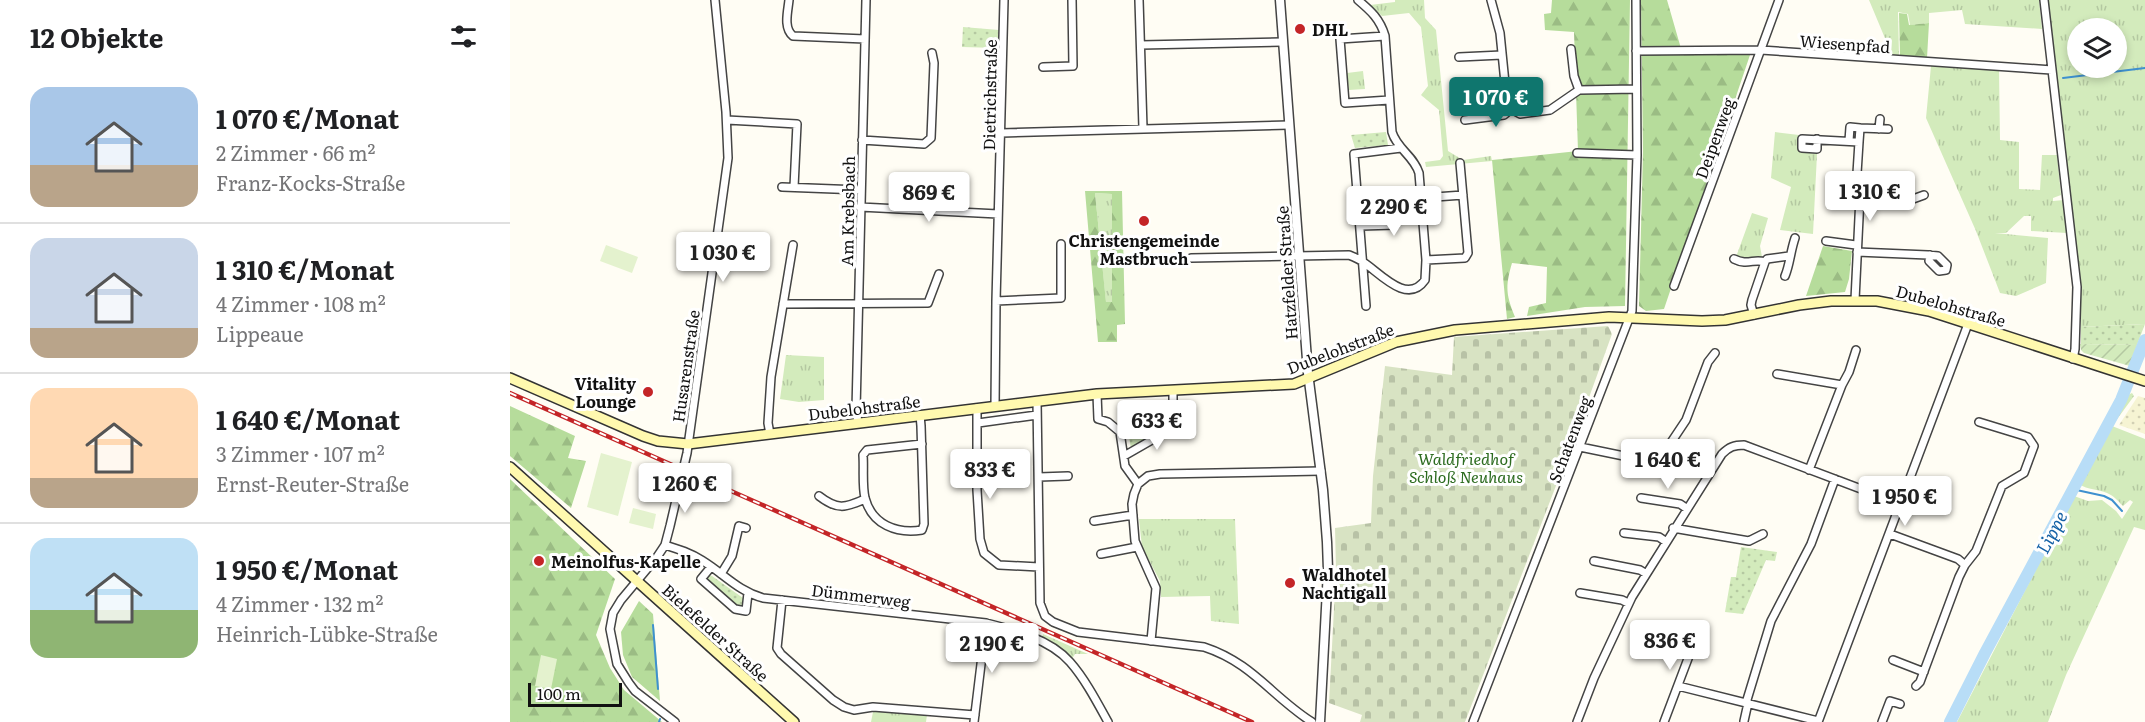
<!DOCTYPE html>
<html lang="de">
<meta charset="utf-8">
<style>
:root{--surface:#fff;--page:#f2f2f2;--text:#202124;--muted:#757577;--line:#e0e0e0;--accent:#0f766e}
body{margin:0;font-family:Literata,serif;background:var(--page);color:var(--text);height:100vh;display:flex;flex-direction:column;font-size:22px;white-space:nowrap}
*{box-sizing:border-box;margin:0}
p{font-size:20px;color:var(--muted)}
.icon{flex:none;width:33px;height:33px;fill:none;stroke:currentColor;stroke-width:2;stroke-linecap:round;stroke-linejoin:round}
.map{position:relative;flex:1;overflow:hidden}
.panel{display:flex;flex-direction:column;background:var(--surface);width:510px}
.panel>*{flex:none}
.tools{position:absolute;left:1557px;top:18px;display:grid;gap:12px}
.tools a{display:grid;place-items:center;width:60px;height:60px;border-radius:50%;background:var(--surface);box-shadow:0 3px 9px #0003;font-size:30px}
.scale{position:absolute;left:18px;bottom:15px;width:94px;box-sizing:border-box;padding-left:6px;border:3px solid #111;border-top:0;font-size:16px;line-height:21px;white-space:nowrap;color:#111;-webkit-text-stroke:4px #fff;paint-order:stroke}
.price{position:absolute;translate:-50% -51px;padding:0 14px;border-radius:6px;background:#fff;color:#222;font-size:20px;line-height:39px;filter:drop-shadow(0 2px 3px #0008)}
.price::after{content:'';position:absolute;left:50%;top:36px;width:18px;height:14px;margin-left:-9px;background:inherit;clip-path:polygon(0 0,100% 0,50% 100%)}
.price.active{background:var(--accent);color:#fff}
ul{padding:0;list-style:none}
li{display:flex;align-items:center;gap:18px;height:150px;padding:0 30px}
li+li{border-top:2px solid var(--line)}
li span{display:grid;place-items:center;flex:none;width:168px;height:120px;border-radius:18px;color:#555}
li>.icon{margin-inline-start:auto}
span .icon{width:72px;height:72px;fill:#fffc;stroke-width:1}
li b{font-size:26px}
h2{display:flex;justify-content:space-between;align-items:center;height:72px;padding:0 30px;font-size:26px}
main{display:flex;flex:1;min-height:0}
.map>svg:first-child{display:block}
.farmland{fill:url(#farmland-dots)}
.grass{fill:url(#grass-tufts);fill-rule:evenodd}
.forest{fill:url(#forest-firs);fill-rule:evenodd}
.cemetery{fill:url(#cemetery-stones)}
.park{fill:url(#park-dots)}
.garden{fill:url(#garden-furrows)}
.pitch{fill:#e4f2ce}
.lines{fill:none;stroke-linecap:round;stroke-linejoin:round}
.stream{stroke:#3e90cf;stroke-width:2}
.river{stroke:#b8ddf7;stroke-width:12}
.minor-casing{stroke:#444;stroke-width:10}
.tertiary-casing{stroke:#444;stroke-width:11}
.secondary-casing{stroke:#333;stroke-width:12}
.minor{stroke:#fff;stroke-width:7}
.tertiary{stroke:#fff;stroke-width:8}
.secondary{stroke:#fff9af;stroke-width:9}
.rail-casing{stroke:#c42527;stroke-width:4.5}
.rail{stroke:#fff;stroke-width:2;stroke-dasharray:7;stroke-linecap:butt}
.poi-dot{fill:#c42527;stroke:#fff;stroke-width:2}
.labels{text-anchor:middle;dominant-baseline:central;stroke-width:6;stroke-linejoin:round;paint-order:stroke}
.poi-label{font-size:16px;font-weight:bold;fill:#111;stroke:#fff;text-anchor:start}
.street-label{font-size:16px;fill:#111;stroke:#fff}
.park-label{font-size:16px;font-style:italic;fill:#2c6b1f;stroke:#fff}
.water-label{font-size:18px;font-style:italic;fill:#1662a6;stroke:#fff}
</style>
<main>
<section class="panel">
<h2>12 Objekte<svg class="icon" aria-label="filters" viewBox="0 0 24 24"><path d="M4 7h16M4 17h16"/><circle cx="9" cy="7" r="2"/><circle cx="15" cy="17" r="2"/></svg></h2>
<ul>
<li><span style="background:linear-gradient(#a9c7e8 65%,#b9a48a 0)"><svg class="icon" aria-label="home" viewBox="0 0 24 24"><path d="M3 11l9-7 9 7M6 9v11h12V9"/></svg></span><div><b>1 070 €/Monat</b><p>2 Zimmer · 66 m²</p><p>Franz-Kocks-Straße</p></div></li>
<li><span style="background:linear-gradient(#c9d6e8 75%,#b9a48a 0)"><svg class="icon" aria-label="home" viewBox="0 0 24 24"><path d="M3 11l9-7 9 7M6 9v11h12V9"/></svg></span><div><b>1 310 €/Monat</b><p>4 Zimmer · 108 m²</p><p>Lippeaue</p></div></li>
<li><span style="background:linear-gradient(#ffd9b3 75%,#b9a48a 0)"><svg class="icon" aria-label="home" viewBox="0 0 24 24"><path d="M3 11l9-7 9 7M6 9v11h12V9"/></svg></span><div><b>1 640 €/Monat</b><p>3 Zimmer · 107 m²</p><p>Ernst-Reuter-Straße</p></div></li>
<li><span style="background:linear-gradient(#bfe0f5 60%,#8fb573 0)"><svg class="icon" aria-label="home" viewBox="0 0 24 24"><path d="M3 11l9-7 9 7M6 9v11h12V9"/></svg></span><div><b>1 950 €/Monat</b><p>4 Zimmer · 132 m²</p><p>Heinrich-Lübke-Straße</p></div></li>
</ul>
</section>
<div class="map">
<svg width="1635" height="722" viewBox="0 0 1635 722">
<defs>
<pattern id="farmland-dots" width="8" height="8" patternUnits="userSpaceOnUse" patternTransform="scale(1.5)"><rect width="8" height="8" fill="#f6f4d3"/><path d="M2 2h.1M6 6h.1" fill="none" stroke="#d2d0b4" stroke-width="1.8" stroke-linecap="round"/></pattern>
<pattern id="grass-tufts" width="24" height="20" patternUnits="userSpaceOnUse" patternTransform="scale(1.5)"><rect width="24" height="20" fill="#d3ebbc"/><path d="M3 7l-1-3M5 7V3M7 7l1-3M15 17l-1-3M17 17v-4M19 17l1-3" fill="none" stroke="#b4c8a1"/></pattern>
<pattern id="forest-firs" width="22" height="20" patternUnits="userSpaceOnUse" patternTransform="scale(1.5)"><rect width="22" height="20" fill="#b6dc9b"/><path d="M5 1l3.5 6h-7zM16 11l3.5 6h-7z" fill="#9bbc84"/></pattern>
<pattern id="cemetery-stones" width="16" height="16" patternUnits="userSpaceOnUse" patternTransform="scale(1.5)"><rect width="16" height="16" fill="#d8e3c3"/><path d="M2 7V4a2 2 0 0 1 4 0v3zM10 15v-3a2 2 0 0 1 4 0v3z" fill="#b8c2a6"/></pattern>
<pattern id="park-dots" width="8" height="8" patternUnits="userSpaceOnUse" patternTransform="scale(1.5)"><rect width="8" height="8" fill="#d3ebbc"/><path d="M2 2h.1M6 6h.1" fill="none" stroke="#b4c8a1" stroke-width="1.8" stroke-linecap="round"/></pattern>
<pattern id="garden-furrows" width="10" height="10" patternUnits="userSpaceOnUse" patternTransform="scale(1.5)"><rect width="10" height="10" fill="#d3ebbc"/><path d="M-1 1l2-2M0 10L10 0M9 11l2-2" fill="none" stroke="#b4c8a1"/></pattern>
</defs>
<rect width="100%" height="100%" fill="#fffdf4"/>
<path class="farmland" d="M1628,396L1635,398V434L1609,425Z"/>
<path class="grass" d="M885,0H914L915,18L926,30L938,151L953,160L981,156L982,161L916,167L915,162L930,160L933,156L929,110L911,95L918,86L911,27L899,13L872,16L860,5L885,2Z
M1359,0H1529L1532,29L1455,24L1452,10L1419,13V23L1400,25L1398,14L1388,12L1389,55H1382Z
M1537,0H1635V324L1571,327V291ZM1568,28H1606V68H1568Z
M1421,66L1489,69L1490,140L1509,142V189L1530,190L1532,155H1547L1551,195L1543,198V201L1554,200L1557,233L1521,231V216H1514L1496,233H1485L1538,238L1536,283L1506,296L1490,293L1466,231L1416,118Z
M853,71L855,89L839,90L837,73Z
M1265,132L1289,135L1288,151L1307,154L1303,234L1270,230L1281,187L1261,178Z
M585,193L602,194V302L596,303Z
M1242,213L1258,218L1250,246L1252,257L1232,260L1226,257Z
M276,355L314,357V400L289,402L270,399Z
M1622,393L1624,396L1602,426L1635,439V530L1624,527L1556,675L1538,722H1447L1564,496L1578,501L1592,500L1606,511L1612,519L1623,502L1620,500L1613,506C1608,501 1604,496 1597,493C1588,489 1578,490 1569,484L1618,395Z
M629,519H725L729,624L701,621L700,596L651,597L650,581L632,547Z
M533,634L578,654H565L562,659L532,637Z
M366,711L417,715L416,722H361L363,712Z"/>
<path class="forest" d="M1042,0H1120L1115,306L1075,307L1017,316L1019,307L1036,303L1037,267L1002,263C995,287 996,295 1005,317L997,319L982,160L1068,151L1064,32L1035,30L1034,14L1041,13Z
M1131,0H1157L1172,52H1241L1154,309L1136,311L1129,306L1133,152Z
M1389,13L1397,14L1399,25L1419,23L1417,58L1390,56Z
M575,191H612L615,324L607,325V342H588ZM585,193L602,194V302H596Z
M1313,246L1342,251L1339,279L1335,292L1296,296Z
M0,406L65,436L58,458L76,461L61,508L0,456Z
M0,479L105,579L86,635L100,668L114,690L152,722H0Z
M129,601L143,614L150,701L122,677L113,655L111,632Z"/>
<path class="cemetery" d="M1098,326L1102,334L1064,439L955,722H850L852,715L819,703L826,571L825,528L861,523L863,476L875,366L942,375L944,337Z"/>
<path class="park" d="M453,27L489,30L488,34L489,48L452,47Z
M876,132L878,145L845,148L841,135Z
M1635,324L1627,345L1571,344V327Z
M655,414L661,427L621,448L618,432Z
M1231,547L1267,552L1265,561L1256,560L1233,614L1215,612L1221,577H1226Z
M198,575L202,576L233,598L232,606H226L197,581L196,578Z"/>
<path class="garden" d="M1570,344L1627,345L1620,366L1574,353L1571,350Z"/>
<path class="pitch" d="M96,245L128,257L122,273L90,261Z
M91,453L122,462L108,516L77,507Z
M123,508L146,514L143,529L119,523Z
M31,655L47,659L41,689L25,686Z"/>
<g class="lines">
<path class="stream" d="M1553,78L1635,68
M1562,489L1594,496L1602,500L1612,511
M143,625L148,689
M149,722L150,719"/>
<path class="river" d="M1440,722L1475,653L1611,400L1635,340"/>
<g class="minor-casing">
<path id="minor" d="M279,0C278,11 273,28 283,36L355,39
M629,0L633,128
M981,0L990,33L997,103L1001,109L1010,114L1040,110L1069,90L1126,89
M1534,0L1567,287L1565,349L1563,359
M875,36L830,39L835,103L879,100
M631,45L772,42
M1061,49L1064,76L1069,90
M1126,51L1251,50L1542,70
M949,57L992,55
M533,67L563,66L562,0
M217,120L287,124L284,187
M955,120L994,115L1001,109
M1369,129L1370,119
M492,133L779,125
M1307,139V149L1292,148V139L1349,142L1350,128L1378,129
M352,140L414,144L421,138L424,63L422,53
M1339,141L1340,127L1350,128
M1067,153L1127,155
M272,187L350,190
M1350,197L1403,199L1414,195
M911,198L953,195
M350,207L488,214
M876,225L875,220L888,219
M851,226L885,225L888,219L913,216
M1316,241L1346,245
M1347,252L1418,255L1428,256L1437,265L1436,270L1429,271L1419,261L1420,255
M681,258L839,255C844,257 849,259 853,262C869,272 897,306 915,280L916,260L909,173C904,156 887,149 882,132L875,36C870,19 861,11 848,0
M1224,259C1238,266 1244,258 1255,262
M916,260L955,258L958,253L950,163
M1275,276C1280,264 1280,253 1285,238
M1164,286L1269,0
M1345,300L1350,197L1346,189L1349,142
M486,301L551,298V244
M273,304L418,303L429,274
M856,306L844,154L891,148
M1244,315L1241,305L1242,300L1255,262L1257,259L1279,256
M1267,374L1332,385
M663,390V406L671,433
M587,394L588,419L598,422L610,432L615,466L628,484
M527,401L530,603L535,616L543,622L568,632L694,647C743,663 762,697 802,722
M485,406L486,301L494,0
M467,408V490L470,539L474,553L489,565L529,567
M410,415L411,426L414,524L412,530C387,534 362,525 355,498C352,485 354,468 353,455L357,450L412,444
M348,423L346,410L356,0
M468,423L527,415
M610,432L663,406
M260,434L258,423L261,377L283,245
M1070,447L1143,462L1152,456L1176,420L1198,362L1205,353
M614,456L668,425
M1299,470L1332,385L1339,372L1346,350
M529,477L558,476
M309,496C327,510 335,508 355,499
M1131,498L1170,504L1176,508
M584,521L623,515
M1163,528L1239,541L1253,534
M1114,533L1149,537L1155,541
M1380,534L1448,559L1455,565
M155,545C168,549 181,553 193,561C214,574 228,591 253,598L476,623C504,630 540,639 560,662C575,679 587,702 598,722
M591,554L627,547
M1084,561L1130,570L1135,573
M201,567L191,579L225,609L236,611L238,593
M211,574L222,556L229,526L236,528
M1070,593L1112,600L1118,603
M272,600L267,648L271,654L323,700L334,707L344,710L363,707L465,715
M641,641L646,588L625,541L622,504L624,494L628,484L638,476L650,474L811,471
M1383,660L1414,672
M1168,686L1308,721
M1406,686L1410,682L1449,577L1455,565L1466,551L1492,486L1514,473L1524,446L1518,437L1469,422
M1236,703L1261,621L1301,544L1325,479
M1234,721L1238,703
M165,722L125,691L119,683L107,664L100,629L103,613L111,600L147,557L155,545L160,526L177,453L218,158L216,112L205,0
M464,722L476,623
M963,722L1122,311L1127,155L1126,0
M1067,722L1084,678L1122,597L1212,454C1219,447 1224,445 1234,445L1391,504
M1154,722L1182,648L1187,627
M1308,722L1458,324
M1372,722L1380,701L1390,704"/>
</g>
<g class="tertiary-casing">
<path id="tertiary" d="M770,0L798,373L813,490L817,542L818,570L810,722"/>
</g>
<g class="secondary-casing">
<path id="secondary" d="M0,378L133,436L148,441L178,444L587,394L784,384L886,342L945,330L1099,317L1192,321L1215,320L1289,305L1321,301H1367L1419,311L1635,381
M0,467L284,722"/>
</g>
<use href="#minor" class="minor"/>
<use href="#tertiary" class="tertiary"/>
<use href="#secondary" class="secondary"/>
<g class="rail-casing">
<path id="rail" d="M0,393L742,722"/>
</g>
<use href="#rail" class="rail"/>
</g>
<g class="poi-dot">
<circle cx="790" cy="29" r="6"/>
<circle cx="634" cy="221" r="6"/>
<circle cx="138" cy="392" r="6"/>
<circle cx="29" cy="561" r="6"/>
<circle cx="780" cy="583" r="6"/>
</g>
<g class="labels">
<g class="poi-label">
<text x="802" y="29">DHL</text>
<text x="634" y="240" text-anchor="middle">Christengemeinde<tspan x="634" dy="18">Mastbruch</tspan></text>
<text x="126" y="383" text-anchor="end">Vitality<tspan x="126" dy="18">Lounge</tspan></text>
<text x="41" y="561">Meinolfus-Kapelle</text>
<text x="792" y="574">Waldhotel<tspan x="792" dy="18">Nachtigall</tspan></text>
</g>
<g class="street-label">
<text transform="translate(1335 43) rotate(4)">Wiesenpfad</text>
<text transform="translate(479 95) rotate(-89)">Dietrichstraße</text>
<text transform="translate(1204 138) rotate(-70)">Deipenweg</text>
<text transform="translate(337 211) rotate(-89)">Am Krebsbach</text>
<text transform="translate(776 273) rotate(-94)">Hatzfelder Straße</text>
<text transform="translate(1441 305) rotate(16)">Dubelohstraße</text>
<text transform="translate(830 348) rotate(-21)">Dubelohstraße</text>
<text transform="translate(175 366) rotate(-82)">Husarenstraße</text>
<text transform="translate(354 407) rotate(-7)">Dubelohstraße</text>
<text transform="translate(1059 439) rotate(-69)">Schatenweg</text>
<text transform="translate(351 595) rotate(7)">Dümmerweg</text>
<text transform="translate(206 632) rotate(42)">Bielefelder Straße</text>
</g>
<g class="park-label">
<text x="956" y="458">Waldfriedhof<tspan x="956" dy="18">Schloß Neuhaus</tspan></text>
</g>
<g class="water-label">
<text transform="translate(1541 532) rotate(-62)">Lippe</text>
</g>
</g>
</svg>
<div class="tools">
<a><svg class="icon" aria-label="layers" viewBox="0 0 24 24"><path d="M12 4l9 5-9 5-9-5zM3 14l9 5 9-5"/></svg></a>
</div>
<div class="scale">100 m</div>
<b class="price active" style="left:986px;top:128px">1 070 €</b>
<b class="price" style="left:1360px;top:222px">1 310 €</b>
<b class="price" style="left:419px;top:223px">869 €</b>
<b class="price" style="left:884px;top:237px">2 290 €</b>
<b class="price" style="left:213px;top:283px">1 030 €</b>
<b class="price" style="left:647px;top:451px">633 €</b>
<b class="price" style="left:1158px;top:490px">1 640 €</b>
<b class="price" style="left:480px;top:500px">833 €</b>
<b class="price" style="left:175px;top:514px">1 260 €</b>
<b class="price" style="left:1395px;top:527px">1 950 €</b>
<b class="price" style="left:1160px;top:671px">836 €</b>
<b class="price" style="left:482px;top:674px">2 190 €</b>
</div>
</main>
